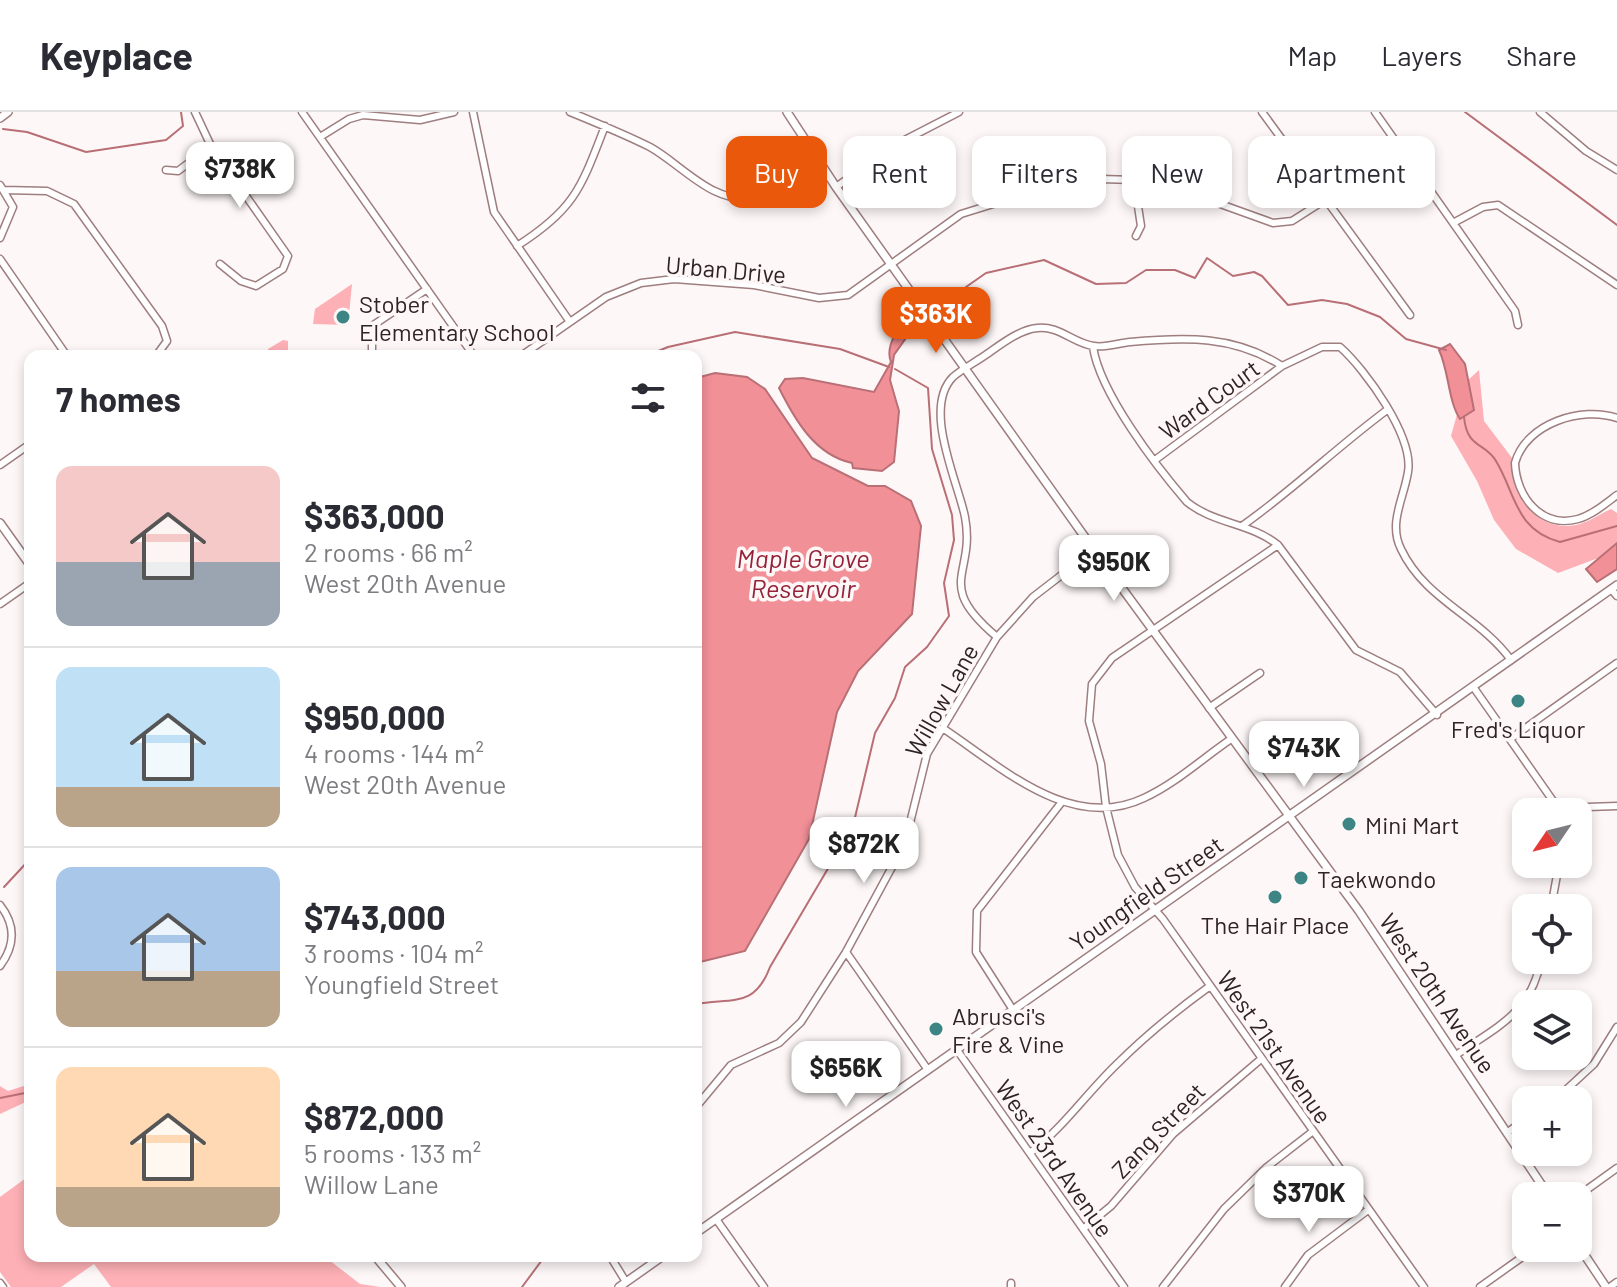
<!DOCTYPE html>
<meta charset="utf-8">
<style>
:root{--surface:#fff;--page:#f2f2f3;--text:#2b2b33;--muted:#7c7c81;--line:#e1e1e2;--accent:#ea580c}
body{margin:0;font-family:Barlow,sans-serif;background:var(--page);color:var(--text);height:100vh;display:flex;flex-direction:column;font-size:30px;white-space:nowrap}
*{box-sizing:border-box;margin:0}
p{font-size:26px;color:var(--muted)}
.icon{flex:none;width:44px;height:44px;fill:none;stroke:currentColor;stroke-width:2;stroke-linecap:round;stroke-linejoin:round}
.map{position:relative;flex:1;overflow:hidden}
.sheet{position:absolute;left:24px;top:238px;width:678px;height:912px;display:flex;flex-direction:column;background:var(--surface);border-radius:16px;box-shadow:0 4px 12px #0003}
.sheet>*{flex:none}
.banner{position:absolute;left:726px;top:24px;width:760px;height:72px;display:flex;gap:16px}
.needle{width:52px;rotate:235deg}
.fabs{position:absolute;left:1512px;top:686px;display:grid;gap:16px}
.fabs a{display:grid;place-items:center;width:80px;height:80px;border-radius:16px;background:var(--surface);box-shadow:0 4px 12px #0003;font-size:40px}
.price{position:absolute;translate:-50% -68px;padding:0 18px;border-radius:16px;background:#fff;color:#222;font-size:26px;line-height:52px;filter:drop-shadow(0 2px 4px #0008)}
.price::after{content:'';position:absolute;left:50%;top:48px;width:24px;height:18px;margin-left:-12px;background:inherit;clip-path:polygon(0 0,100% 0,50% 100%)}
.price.on{background:var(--accent);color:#fff}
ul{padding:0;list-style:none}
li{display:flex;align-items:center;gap:24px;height:200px;padding:0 32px}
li+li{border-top:2px solid var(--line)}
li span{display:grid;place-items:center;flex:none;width:224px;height:160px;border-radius:16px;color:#555}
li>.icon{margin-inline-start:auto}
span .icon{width:96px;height:96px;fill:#fffc;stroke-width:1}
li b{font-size:34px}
h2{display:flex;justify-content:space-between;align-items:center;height:96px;padding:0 32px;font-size:34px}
.chip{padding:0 28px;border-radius:16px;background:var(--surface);box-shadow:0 4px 12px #0003;font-size:28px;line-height:72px}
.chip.on{background:var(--accent);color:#fff}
header{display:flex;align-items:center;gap:48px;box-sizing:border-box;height:112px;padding:0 40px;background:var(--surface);border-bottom:2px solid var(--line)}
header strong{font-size:38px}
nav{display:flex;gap:44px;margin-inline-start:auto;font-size:28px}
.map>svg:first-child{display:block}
.green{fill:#fdb0b5}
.water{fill:#f29098;stroke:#b86f75;stroke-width:2}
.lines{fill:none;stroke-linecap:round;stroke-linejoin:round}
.stream{stroke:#b86f75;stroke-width:2}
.minor-casing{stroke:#9e7e7f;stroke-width:9}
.tertiary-casing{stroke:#9e7e7f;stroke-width:10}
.minor{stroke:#fff;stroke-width:6}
.tertiary{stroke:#fff;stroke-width:7}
.poi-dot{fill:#3d8584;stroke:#fef7f7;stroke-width:3}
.labels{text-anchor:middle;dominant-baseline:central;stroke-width:7;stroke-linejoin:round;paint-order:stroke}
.street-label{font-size:24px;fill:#302323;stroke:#fef7f7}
.poi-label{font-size:24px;fill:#302323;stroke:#fef7f7;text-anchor:start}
.water-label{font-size:26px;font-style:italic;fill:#952239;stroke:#fef7f7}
</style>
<header>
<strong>Keyplace</strong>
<nav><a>Map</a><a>Layers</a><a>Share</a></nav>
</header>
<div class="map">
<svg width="1617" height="1175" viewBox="0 0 1617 1175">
<rect width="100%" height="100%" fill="#fef7f7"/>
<path class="green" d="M352,172L348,213L313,212L315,197Z
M283,228L288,229V244H268V237Z
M1479,258L1484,309L1512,346C1508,381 1538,421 1576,413C1587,411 1600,402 1611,397L1617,401V439L1558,461L1516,437L1494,408L1477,369L1451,324L1466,270Z
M30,972V988L0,1002V974L8,979Z
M30,1063V1144H324L360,1172L380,1175H111L94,1152L61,1175H11L0,1160V1085Z"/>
<path class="water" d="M913,200L925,217L911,219L894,243L890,268L899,299L894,350L882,359L853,356L852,351C815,343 795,308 779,276L785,267L803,266L874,280L891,250C884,233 901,211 913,200Z
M1450,232L1465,252L1474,298L1460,307C1448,289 1449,259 1439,238Z
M715,261L747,265L765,277L812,346L868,374H885L911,389L921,414L912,502L858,559L837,600L809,727L745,839L696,851V266Z
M1617,431V457L1597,470L1586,457Z"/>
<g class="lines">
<path class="stream" d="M1465,0L1617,113
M3,17L27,20L86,40L166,28L183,14L181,0
M930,202L962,182L966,175L986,161L1044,148L1096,172L1126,171L1146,158H1175L1195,166L1207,146L1233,164L1254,160L1262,164L1288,193L1322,188L1347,192L1380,205L1406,227L1446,238
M646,244L668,235L735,220L840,237L889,255
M1464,305C1467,337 1485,330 1496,349C1516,382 1515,418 1560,430L1617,414
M4,775L30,747
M696,892C735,886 755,895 770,855L853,714L875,621L895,586L905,555L927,535L949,504L944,471L954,428L952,403L932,337L928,276L895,257
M0,986L30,980
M522,1175L545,1144"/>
<g class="minor-casing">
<path id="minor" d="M195,0L211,34L288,144L283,157L256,174L241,169L220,152
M302,0L474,244
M473,0L494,100L570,210
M570,0C597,11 624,22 650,35C681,52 714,94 754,85C776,80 798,59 817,46
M1262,0L1410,203
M1375,0L1515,199L1518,213
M1540,0L1586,39L1617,58
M320,25L349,7L363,3L420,8L454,0
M166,58L178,59L211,34
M1134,68L1141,114L1136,124
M0,73L13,95L0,126
M836,75L897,32L959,0
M4,78L47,79L74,92L162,214L167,229L156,244
M1453,111L1483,95L1498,93L1617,173
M517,134C575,97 581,76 605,14
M0,147L67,244
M1093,235C1100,281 1156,354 1187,390C1214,412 1251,411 1278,433L1356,538L1400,560L1437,603
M372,244V214L427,177
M521,244L606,185L641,171L674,167L754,173L819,186L848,183L961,102L1048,75L1101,67L1134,68L1173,75L1273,111L1292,109L1325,88
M1617,306C1582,294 1526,311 1515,351C1516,384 1541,417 1578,407C1592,403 1605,392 1617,383
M1155,348L1282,254
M0,353L30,332
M1242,414C1293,378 1337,335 1387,298
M1278,433L1112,546L1092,572L1089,609L1101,652L1106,695L1118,743L1135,775L1163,807L1424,1175
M1611,477L1617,484
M0,492L30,471
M997,525C933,471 976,464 965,405C958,370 922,296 953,265C962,257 974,251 984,244C999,234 1018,218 1037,216C1059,213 1074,232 1094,234C1105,236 1119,231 1130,230C1185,225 1234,223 1282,254L1322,235H1340C1366,258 1414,325 1408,360C1404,386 1388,411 1401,437C1425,488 1479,504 1511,548
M1474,576L1558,696
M1209,596L1260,561
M944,617C1001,655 1071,721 1144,686C1175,672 1203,646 1231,627
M1510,627L1617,551
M1558,696L1617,694
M0,793C16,813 15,834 0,854
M1551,796L1559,752
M846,840L928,958
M1013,898L976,840L977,799L1061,691
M957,938L1124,1175
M1456,943C1498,914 1531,901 1541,848
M1555,988L1594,952L1617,915
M696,995L731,953L779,931L801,910L846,840L905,731L927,642L997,525L1033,485L1094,438
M1508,1020L1526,1007
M1030,1041C1063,1016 1086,982 1116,953C1145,924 1177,898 1210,874
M1578,1084L1617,1056
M716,1107L764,1175
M1083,1117L1111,1094L1173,1022L1261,947
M610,1144L626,1170
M0,1171L3,1175
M1011,1171V1175
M1163,1175L1224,1097L1267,1055L1312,1020
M1285,1175L1308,1143L1368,1098
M1480,1175L1535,1136
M1610,1175L1617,1170"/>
</g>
<g class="tertiary-casing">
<path id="tertiary" d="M787,0L836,75L1094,438L1359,799L1549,1084
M0,6L8,0
M0,411L30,453
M696,1121L1617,473
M1578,1133L1606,1175
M375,1144L401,1175
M619,1175L663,1144"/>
</g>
<use href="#minor" class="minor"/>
<use href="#tertiary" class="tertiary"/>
</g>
<g class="poi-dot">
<circle cx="343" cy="205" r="8"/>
<circle cx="1518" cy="589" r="8"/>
<circle cx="1349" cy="712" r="8"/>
<circle cx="1301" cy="766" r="8"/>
<circle cx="1275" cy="785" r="8"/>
<circle cx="936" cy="917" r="8"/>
</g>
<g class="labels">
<g class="street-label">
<text transform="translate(726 157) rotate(5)">Urban Drive</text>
<text transform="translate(1209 287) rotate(-36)">Ward Court</text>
<text transform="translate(941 588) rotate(-61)">Willow Lane</text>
<text transform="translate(1146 781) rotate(-35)">Youngfield Street</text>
<text transform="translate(1438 881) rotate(56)">West 20th Avenue</text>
<text transform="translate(1275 935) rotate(55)">West 21st Avenue</text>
<text transform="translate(1158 1018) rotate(-46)">Zang Street</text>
<text transform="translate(1055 1046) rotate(55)">West 23rd Avenue</text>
</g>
<g class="poi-label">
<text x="359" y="191">Stober<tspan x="359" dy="28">Elementary School</tspan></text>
<text x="1518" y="616" text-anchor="middle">Fred's Liquor</text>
<text x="1365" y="712">Mini Mart</text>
<text x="1317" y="766">Taekwondo</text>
<text x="1275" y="812" text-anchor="middle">The Hair Place</text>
<text x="952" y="903">Abrusci's<tspan x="952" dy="28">Fire &amp; Vine</tspan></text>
</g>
<g class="water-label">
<text x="803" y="445">Maple Grove<tspan x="803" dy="30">Reservoir</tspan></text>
</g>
</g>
</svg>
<div class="fabs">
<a><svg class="needle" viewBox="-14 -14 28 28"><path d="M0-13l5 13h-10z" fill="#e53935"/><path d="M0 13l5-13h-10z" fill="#7c7c81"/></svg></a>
<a><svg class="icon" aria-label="locate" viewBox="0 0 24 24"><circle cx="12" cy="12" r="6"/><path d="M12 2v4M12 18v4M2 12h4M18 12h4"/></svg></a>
<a><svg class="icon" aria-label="layers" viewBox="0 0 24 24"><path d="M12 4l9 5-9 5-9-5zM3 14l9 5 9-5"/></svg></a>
<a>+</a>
<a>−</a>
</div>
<b class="price" style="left:240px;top:98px">$738K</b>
<b class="price on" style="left:936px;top:243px">$363K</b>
<b class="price" style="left:1114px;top:491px">$950K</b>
<b class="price" style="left:1304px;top:677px">$743K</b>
<b class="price" style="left:864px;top:773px">$872K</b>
<b class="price" style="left:846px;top:997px">$656K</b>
<b class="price" style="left:1309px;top:1122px">$370K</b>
<div class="banner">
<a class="chip on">Buy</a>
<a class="chip">Rent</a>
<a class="chip">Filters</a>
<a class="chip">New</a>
<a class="chip">Apartment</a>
</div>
<section class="sheet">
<h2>7 homes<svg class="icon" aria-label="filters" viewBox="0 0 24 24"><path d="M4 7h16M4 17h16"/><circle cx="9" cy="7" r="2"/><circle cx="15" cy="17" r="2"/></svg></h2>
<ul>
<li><span style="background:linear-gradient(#f6c9c9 60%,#9aa5b1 0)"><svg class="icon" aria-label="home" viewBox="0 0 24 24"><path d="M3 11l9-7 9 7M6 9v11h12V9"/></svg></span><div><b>$363,000</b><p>2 rooms · 66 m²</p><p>West 20th Avenue</p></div></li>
<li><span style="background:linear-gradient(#bfe0f5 75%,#b9a48a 0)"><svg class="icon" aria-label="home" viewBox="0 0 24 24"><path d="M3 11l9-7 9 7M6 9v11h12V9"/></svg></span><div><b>$950,000</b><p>4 rooms · 144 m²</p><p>West 20th Avenue</p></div></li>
<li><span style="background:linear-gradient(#a9c7e8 65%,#b9a48a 0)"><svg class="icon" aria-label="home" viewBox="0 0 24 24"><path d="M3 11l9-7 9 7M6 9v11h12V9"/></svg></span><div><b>$743,000</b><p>3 rooms · 104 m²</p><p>Youngfield Street</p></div></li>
<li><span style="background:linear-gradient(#ffd9b3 75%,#b9a48a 0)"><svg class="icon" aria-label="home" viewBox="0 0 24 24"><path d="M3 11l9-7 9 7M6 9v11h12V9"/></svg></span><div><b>$872,000</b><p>5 rooms · 133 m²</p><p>Willow Lane</p></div></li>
</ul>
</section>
</div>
